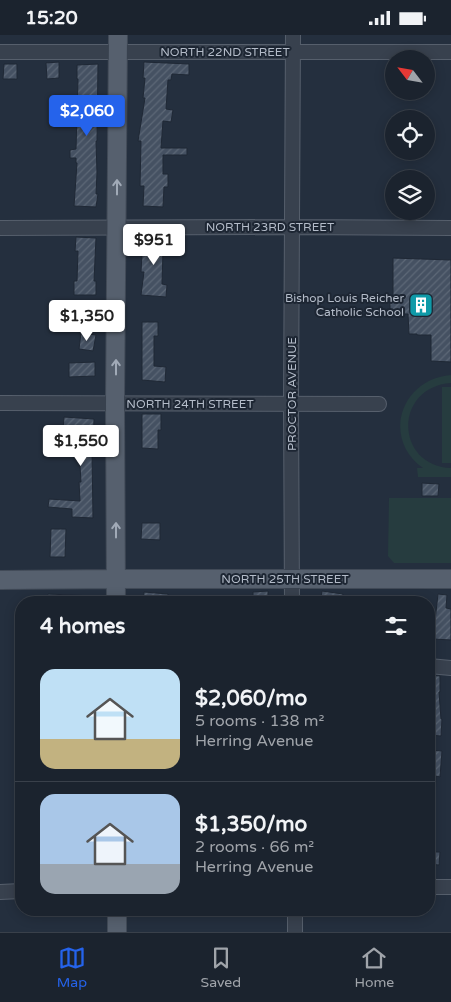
<!DOCTYPE html>
<meta charset="utf-8">
<style>
:root{--surface:#1b232e;--page:#282f3a;--text:#f1f3f6;--muted:#a0a4aa;--line:#39404a;--accent:#2563eb}
body{margin:0;font-family:"Varela Round",sans-serif;background:var(--page);color:var(--text);height:100vh;display:flex;flex-direction:column;font-size:19px;white-space:nowrap}
*{box-sizing:border-box;margin:0}
p{font-size:16px;color:var(--muted)}
.icon{flex:none;width:28px;height:28px;fill:none;stroke:currentColor;stroke-width:2;stroke-linecap:round;stroke-linejoin:round}
.map{position:relative;flex:1;overflow:hidden}
.details{position:absolute;left:15px;top:561px;width:420px;height:320px;display:flex;flex-direction:column;background:var(--surface);border-radius:20px;box-shadow:0 2px 12px #0003,0 0 0 1px var(--line)}
.details>*{flex:none}
.needle{width:32px;rotate:301deg}
.buttons{position:absolute;left:385px;top:15px;display:grid;gap:10px}
.buttons a{display:grid;place-items:center;width:50px;height:50px;border-radius:50%;background:var(--surface);box-shadow:0 2px 12px #0003,0 0 0 1px var(--line);font-size:25px}
.price{position:absolute;translate:-50% -42px;padding:0 11px;border-radius:5px;background:#fff;color:#222;font-size:16px;line-height:32px;filter:drop-shadow(0 1px 2px #0008)}
.price::after{content:'';position:absolute;left:50%;top:30px;width:15px;height:11px;margin-left:-8px;background:inherit;clip-path:polygon(0 0,100% 0,50% 100%)}
.price.active{background:var(--accent);color:#fff}
ul{padding:0;list-style:none}
li{display:flex;align-items:center;gap:15px;height:125px;padding:0 25px}
li+li{border-top:1px solid var(--line)}
li span{display:grid;place-items:center;flex:none;width:140px;height:100px;border-radius:15px;color:#555}
li>.icon{margin-inline-start:auto}
span .icon{width:60px;height:60px;fill:#fffc;stroke-width:1}
li b{font-size:21px}
h2{display:flex;justify-content:space-between;align-items:center;height:60px;padding:0 25px;font-size:21px}
.status{display:flex;justify-content:space-between;align-items:center;height:35px;padding:0 25px;background:var(--surface);direction:ltr}
.status svg{height:14px;fill:currentColor}
.menu{display:flex;justify-content:space-around;align-items:center;height:70px;border-top:1px solid var(--line);background:var(--surface);font-size:14px;color:var(--muted)}
.menu a{display:grid;justify-items:center;gap:2px}
.menu .active{color:var(--accent)}
.map>svg:first-child{display:block}
.park{fill:#263c3f}
.building{fill:url(#building-hatch);stroke:#1f2835}
.lines{fill:none;stroke-linecap:round;stroke-linejoin:round}
.minor-casing{stroke:#565f6c;stroke-width:16}
.major-casing{stroke:#414a57;stroke-width:20}
.minor{stroke:#38414e;stroke-width:14}
.major{stroke:#56606e;stroke-width:18}
.oneway{stroke:#a1aab7}
.labels{text-anchor:middle;dominant-baseline:central;stroke-width:4;stroke-linejoin:round;paint-order:stroke}
.street-label{font-size:12px;fill:#b4bcc9;stroke:#1d2633}
.poi-label{font-size:12px;fill:#b4bcc9;stroke:#1d2633;text-anchor:end}
</style>
<div class="status"><b>15:20</b><svg viewBox="0 0 49 12"><path d="M0 12V9h3v3zM5 12V6h3v6zM10 12V3h3v9zM15 12V0h3v12zM26 1h20v11H26zM47 4h2v5h-2z"/></svg></div>
<div class="map">
<svg width="451" height="897" viewBox="0 0 451 897">
<defs>
<pattern id="building-hatch" width="6" height="6" patternUnits="userSpaceOnUse" patternTransform="scale(1.25)"><rect width="6" height="6" fill="#455162"/><path d="M-1 1l2-2M0 6l6-6M5 7l2-2" fill="none" stroke="#5d6877"/></pattern>
</defs>
<rect width="100%" height="100%" fill="#242f3e"/>
<path class="park" d="M451,340V348C394,352 394,430 451,433V442H418L417,433H423C381,403 401,344 451,340Z
M442,352H451V428H442Z
M389,463H451V528H394L388,521Z"/>
<path class="building" d="M59,27V43L47,44L46,28Z
M144,27L189,29V40L172,39L171,45H168L166,74L173,75L171,87L163,86L161,113H187V120H163V139H168V152H164L163,172L143,171L144,151H140L141,106H138L145,63H143L145,43H143Z
M4,29H17V44H3Z
M98,29L97,106H96L97,138L96,159H98L96,172L74,171L77,128H76V123H70V115L76,114L78,44H77V30Z
M76,202L96,203L94,246H96V260H74V246H77L78,216H75Z
M143,202L170,204L169,217L163,216L162,249L167,250L166,262L141,260L144,237H141Z
M393,223L451,225V327L431,326V300H417V299H409L408,279H390V261H393Z
M142,287H158V301H154V331L166,332L165,347L142,345Z
M81,298L96,300L93,316L79,314Z
M95,327V341L69,342V328Z
M142,379H161V395H158V414L142,413Z
M64,382L94,384L93,416H92L93,483L72,482V474L48,472L49,464L80,466L79,447H81L79,415H72L73,396L63,395Z
M422,448L439,449L438,461H422Z
M142,488H160V505L141,504Z
M51,494H66L65,522H50Z
M268,556V568H253V557Z
M322,556L343,559L342,568H320Z
M144,557L168,559L167,568H143Z
M48,559L94,561V568H47Z
M438,559L447,560L446,573L451,574V605L433,604Z
M429,640L440,641V657H439L441,684H442L441,701L429,700Z
M429,715L442,716L440,742L436,741L435,764H429Z
M429,817H440L439,830L429,829Z"/>
<g class="lines">
<g class="minor-casing">
<path id="minor" d="M0,17H451
M0,193L292,192L451,193
M0,368L379,369
M292,568L291,369L293,0
M429,631L451,633
M429,852H451
M0,857L21,856
M295,875V897"/>
</g>
<g class="major-casing">
<path id="major" d="M0,545L116,544H451
M116,568L115,369L118,0
M117,875V897"/>
</g>
<use href="#minor" class="minor"/>
<use href="#major" class="major"/>
</g>
<defs><path id="oneway-shaft" d="M-6 0H5M1.5-3L5.5 0L1.5 3" fill="none" stroke-width="1.6" stroke-linecap="round" stroke-linejoin="round" transform="scale(1.25)"/></defs>
<g class="oneway">
<use href="#oneway-shaft" transform="translate(117 152) rotate(-90)"/>
<use href="#oneway-shaft" transform="translate(116 332) rotate(-90)"/>
<use href="#oneway-shaft" transform="translate(116 495) rotate(-90)"/>
</g>
<defs>
<g id="building-square" transform="scale(1.25)"><rect x="-9" y="-9" width="18" height="18" rx="4" fill="#0f9aa8" stroke="#1d2633"/><path d="M-4-6H4V6H1V3H-1V6H-4ZM-2.5-4.3h1.7v1.8h-1.7ZM.8-4.3h1.7v1.8H.8ZM-2.5-1h1.7V.8h-1.7ZM.8-1h1.7V.8H.8Z" fill="#fff"/></g>
</defs>
<g fill-rule="evenodd">
<use href="#building-square" x="421" y="270"/>
</g>
<g class="labels">
<g class="street-label">
<text x="225" y="17">NORTH 22ND STREET</text>
<text x="270" y="192">NORTH 23RD STREET</text>
<text transform="translate(292 359) rotate(-90)">PROCTOR AVENUE</text>
<text x="190" y="369">NORTH 24TH STREET</text>
<text x="285" y="544">NORTH 25TH STREET</text>
</g>
<g class="poi-label">
<text x="404" y="263">Bishop Louis Reicher<tspan x="404" dy="14">Catholic School</tspan></text>
</g>
</g>
</svg>
<div class="buttons">
<a><svg class="needle" viewBox="-14 -14 28 28"><path d="M0-13l5 13h-10z" fill="#e53935"/><path d="M0 13l5-13h-10z" fill="#a0a4aa"/></svg></a>
<a><svg class="icon" aria-label="locate" viewBox="0 0 24 24"><circle cx="12" cy="12" r="6"/><path d="M12 2v4M12 18v4M2 12h4M18 12h4"/></svg></a>
<a><svg class="icon" aria-label="layers" viewBox="0 0 24 24"><path d="M12 4l9 5-9 5-9-5zM3 14l9 5 9-5"/></svg></a>
</div>
<b class="price active" style="left:87px;top:102px">$2,060</b>
<b class="price" style="left:154px;top:231px">$951</b>
<b class="price" style="left:87px;top:307px">$1,350</b>
<b class="price" style="left:81px;top:432px">$1,550</b>
<section class="details">
<h2>4 homes<svg class="icon" aria-label="filters" viewBox="0 0 24 24"><path d="M4 7h16M4 17h16"/><circle cx="9" cy="7" r="2"/><circle cx="15" cy="17" r="2"/></svg></h2>
<ul>
<li><span style="background:linear-gradient(#bfe0f5 70%,#c2b280 0)"><svg class="icon" aria-label="home" viewBox="0 0 24 24"><path d="M3 11l9-7 9 7M6 9v11h12V9"/></svg></span><div><b>$2,060/mo</b><p>5 rooms · 138 m²</p><p>Herring Avenue</p></div></li>
<li><span style="background:linear-gradient(#a9c7e8 70%,#9aa5b1 0)"><svg class="icon" aria-label="home" viewBox="0 0 24 24"><path d="M3 11l9-7 9 7M6 9v11h12V9"/></svg></span><div><b>$1,350/mo</b><p>2 rooms · 66 m²</p><p>Herring Avenue</p></div></li>
</ul>
</section>
</div>
<nav class="menu">
<a class="active"><svg class="icon" aria-label="map" viewBox="0 0 24 24"><path d="M3 6l6-2 6 2 6-2v14l-6 2-6-2-6 2zM9 4v14M15 6v14"/></svg>Map</a>
<a><svg class="icon" aria-label="saved" viewBox="0 0 24 24"><path d="M7 4h10v16l-5-4-5 4z"/></svg>Saved</a>
<a><svg class="icon" aria-label="home" viewBox="0 0 24 24"><path d="M3 11l9-7 9 7M6 9v11h12V9"/></svg>Home</a>
</nav>
